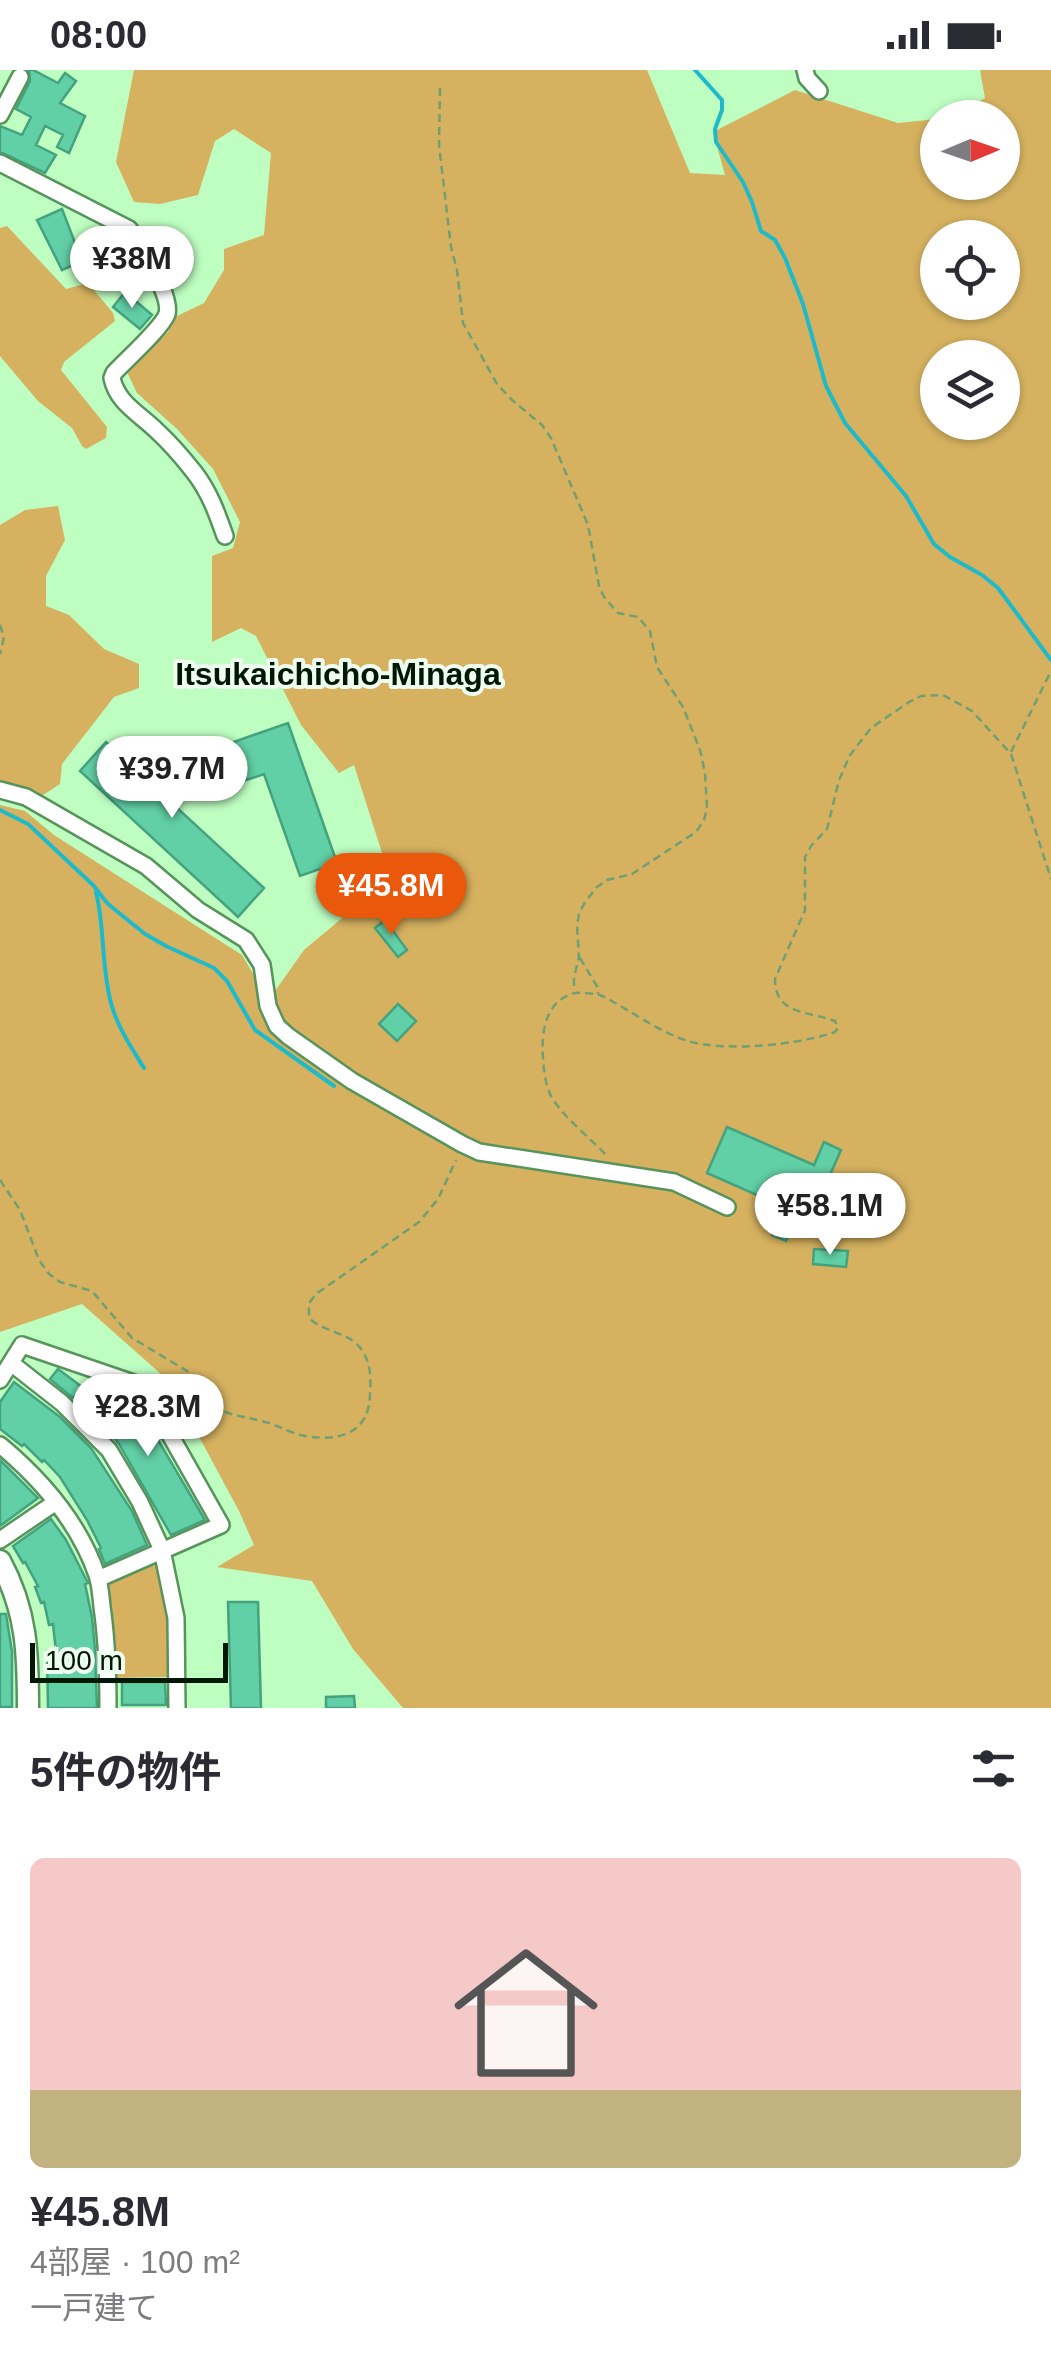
<!DOCTYPE html>
<html lang="ja">
<meta charset="utf-8">
<style>
:root{--surface:#fff;--page:#f7f7f7;--text:#2b2b33;--muted:#7c7c81;--accent:#ea580c}
body{margin:0;font-family:Helvetica,"Noto Sans JP",sans-serif;background:var(--page);color:var(--text);height:100vh;display:flex;flex-direction:column;font-size:38px;white-space:nowrap}
*{box-sizing:border-box;margin:0}
p{font-size:32px;color:var(--muted)}
.icon{flex:none;width:55px;height:55px;fill:none;stroke:currentColor;stroke-width:2;stroke-linecap:round;stroke-linejoin:round}
.map{position:relative;height:1638px;overflow:hidden}
.sheet{display:flex;flex-direction:column;background:var(--surface);flex:1}
.sheet>*{flex:none}
.needle{width:65px;rotate:88deg}
.controls{position:absolute;left:920px;top:30px;display:grid;gap:20px}
.controls a{display:grid;place-items:center;width:100px;height:100px;border-radius:50%;background:var(--surface);box-shadow:0 2px 8px #0004;font-size:50px}
.scale{position:absolute;left:30px;bottom:25px;width:198px;box-sizing:border-box;padding-left:10px;border:5px solid #011804;border-top:0;font-size:28px;line-height:35px;white-space:nowrap;color:#011804;-webkit-text-stroke:8px #effcf0;paint-order:stroke}
.price{position:absolute;translate:-50% -85px;padding:0 22px;border-radius:35px;background:#fff;color:#222;font-size:32px;line-height:65px;filter:drop-shadow(0 2px 5px #0008)}
.price::after{content:'';position:absolute;left:50%;top:60px;width:30px;height:22px;margin-left:-15px;background:inherit;clip-path:polygon(0 0,100% 0,50% 100%)}
.price.current{background:var(--accent);color:#fff}
ul{padding:0;list-style:none}
li{display:grid;align-content:center;gap:20px;height:530px;padding:0 30px}
li span{display:grid;place-items:center;height:310px;border-radius:15px;color:#555}
li>.icon{margin-inline-start:auto}
span .icon{width:180px;height:180px;fill:#fffc;stroke-width:1}
li b{font-size:42px}
h2{display:flex;justify-content:space-between;align-items:center;height:120px;padding:0 30px;font-size:42px}
.status{display:flex;justify-content:space-between;align-items:center;height:70px;padding:0 50px;background:var(--surface);direction:ltr}
.status svg{height:28px;fill:currentColor}
.map>svg:first-child{display:block}
.green{fill:#d6b260;fill-rule:evenodd}
.lines{fill:none;stroke-linecap:round;stroke-linejoin:round}
.stream{stroke:#1ebaca;stroke-width:4}
.building{fill:#62d0a6;stroke:#44a27f;stroke-width:2.5}
.minor-casing{stroke:#57945c;stroke-width:20}
.tertiary-casing{stroke:#57945c;stroke-width:25}
.path{stroke:#709f73;stroke-width:2.5;stroke-dasharray:8 5;stroke-linecap:butt}
.minor{stroke:#fff;stroke-width:15}
.tertiary{stroke:#fff;stroke-width:20}
.labels{text-anchor:middle;dominant-baseline:central;stroke-width:8;stroke-linejoin:round;paint-order:stroke}
.quarter-label{font-size:32px;font-weight:bold;fill:#011804;stroke:#effcf0}
</style>
<div class="status"><b>08:00</b><svg viewBox="0 0 49 12"><path d="M0 12V9h3v3zM5 12V6h3v6zM10 12V3h3v9zM15 12V0h3v12zM26 1h20v11H26zM47 4h2v5h-2z"/></svg></div>
<div class="map">
<svg width="1051" height="1638" viewBox="0 0 1051 1638">
<rect width="100%" height="100%" fill="#befec1"/>
<path class="green" d="M134,0H647L690,103L725,105L713,62L795,20L898,53L937,49L938,112H1002V48L951,47L985,28L980,0H1051V1638H403L353,1579L312,1511L217,1497L254,1475L239,1441L183,1337L162,1305L82,1234L0,1262V735L25,741L54,765L242,885L254,905L263,938L304,880L390,808L354,695L339,703L301,655L256,566L241,558L212,572V486L233,478L240,452L213,399L177,359L137,323L126,300L168,262L175,247L204,233L224,200V179L264,165L271,83L234,59L215,71L198,125L160,134L134,132L116,92ZM938,168H1002V232H938ZM938,288H1002V352H938Z
M7,156L66,219L88,213L113,243L115,251L64,292L61,300L107,357L106,368L86,379L82,376L72,358L38,331L0,286V158Z
M58,436L65,470L46,506V536L69,545L104,579L139,594V618L114,627L62,694L60,714L40,727L0,714V455L25,440Z
M149,1494L157,1497L169,1555L170,1607L115,1608L113,1551L106,1519L111,1510Z"/>
<g class="lines">
<path class="stream" d="M695,0L722,30V40L715,59L716,72L743,112L752,132L761,161L775,170L785,188L803,234L826,316L845,353L906,426L934,474L950,487L982,505L998,518L1051,590
M0,740L28,754L93,815L108,834L145,864L166,876L214,898L227,911L255,960L334,1016
M96,822C105,858 101,896 111,933C117,956 131,977 144,998"/>
</g>
<path class="building" d="M29,0H33L58,13L65,3L76,11L60,33L85,46L69,83L57,77L63,65L45,56L36,75L56,85L45,103L0,82V56L22,65L31,47L16,39L30,11Z
M62,139L82,191L62,200L37,150Z
M125,222L152,245L140,259L113,237Z
M288,653L337,793L300,806L264,704L238,713L225,675Z
M106,672L142,705L165,680L199,711L176,737L264,818L238,847L80,701Z
M385,850L407,880L398,887L375,858Z
M398,934L416,951L397,971L379,954Z
M727,1057L814,1095L824,1072L841,1080L821,1125L811,1121L786,1171L772,1165L784,1137L707,1103Z
M814,1179L848,1181L846,1197L813,1194Z
M58,1299L82,1317L73,1328L50,1309Z
M14,1312L60,1347L91,1378L132,1441L147,1475L105,1494L99,1479L101,1478L87,1450L60,1407L44,1390L42,1392L24,1374L22,1376L0,1359V1332Z
M105,1321L109,1328L121,1321L126,1322L130,1328L134,1326L142,1337L153,1357L151,1358L205,1450L171,1465L119,1374L102,1352L100,1353L88,1332Z
M0,1390L38,1428L0,1456Z
M51,1449L66,1470L88,1513L85,1514L92,1547L95,1580L97,1638H48L47,1581H56L53,1554L49,1555L44,1532L41,1533L35,1517L38,1516L25,1492L23,1493L13,1476Z
M228,1532H258L261,1638H231Z
M0,1544H6L12,1582V1637H0Z
M122,1612H165L166,1635H122Z
M354,1626L355,1638H326V1627Z"/>
<g class="lines">
<g class="minor-casing">
<path id="minor" d="M805,0L807,8L819,21
M0,45L20,7
M0,93L129,159C140,174 172,226 167,244C162,258 126,290 114,303L112,308C117,333 140,344 157,361C170,373 183,388 194,402C209,421 217,443 225,466
M0,720L26,727L146,796L198,840L246,870L262,895L268,936L277,956L288,966L352,1011L462,1074L479,1082L674,1112L727,1137
M11,1293L62,1333L109,1380L140,1432L162,1480L176,1548L177,1638
M0,1310L22,1275L148,1318L169,1363L221,1455L98,1509
M0,1375C42,1410 79,1453 97,1505C101,1517 101,1532 103,1544C107,1576 108,1606 108,1638
M0,1470L56,1432"/>
</g>
<g class="tertiary-casing">
<path id="tertiary" d="M0,1491C27,1541 28,1583 28,1638"/>
</g>
<path class="path" d="M440,18L439,75L451,177L457,200L463,253L497,314L512,330L542,355L551,368L588,455L599,516L604,527L618,543L638,547L650,561L657,597L683,637L700,680L705,703L707,738L704,750L696,762L632,804L607,810L597,817L585,832L579,844L577,856L579,887L574,908V920
M0,555L4,567L0,584
M1011,682L1051,601
M580,888L598,918V924
M605,1084C588,1066 563,1047 551,1026C545,1014 544,1001 543,988C541,963 545,930 575,923C582,922 591,924 598,924C628,938 656,961 688,971C725,982 799,975 835,962L838,958L835,951C808,941 775,945 775,909L805,840V787L811,776L827,759L839,710L850,685L871,658L909,632L921,626L943,625L972,641L1011,684L1051,809
M0,1110L20,1140L39,1190L49,1204L60,1212L92,1221L132,1268L197,1307L210,1335C228,1346 249,1347 269,1353C281,1357 293,1364 305,1366C340,1372 370,1363 370,1323C371,1308 371,1292 361,1279C348,1261 324,1263 309,1248V1233L316,1224L419,1152L438,1129L456,1090"/>
<use href="#minor" class="minor"/>
<use href="#tertiary" class="tertiary"/>
</g>
<g class="labels">
<g class="quarter-label">
<text x="338" y="604">Itsukaichicho-Minaga</text>
</g>
</g>
</svg>
<div class="controls">
<a><svg class="needle" viewBox="-14 -14 28 28"><path d="M0-13l5 13h-10z" fill="#e53935"/><path d="M0 13l5-13h-10z" fill="#7c7c81"/></svg></a>
<a><svg class="icon" aria-label="locate" viewBox="0 0 24 24"><circle cx="12" cy="12" r="6"/><path d="M12 2v4M12 18v4M2 12h4M18 12h4"/></svg></a>
<a><svg class="icon" aria-label="layers" viewBox="0 0 24 24"><path d="M12 4l9 5-9 5-9-5zM3 14l9 5 9-5"/></svg></a>
</div>
<div class="scale">100 m</div>
<b class="price" style="left:132px;top:241px">¥38M</b>
<b class="price" style="left:172px;top:751px">¥39.7M</b>
<b class="price current" style="left:391px;top:868px">¥45.8M</b>
<b class="price" style="left:830px;top:1188px">¥58.1M</b>
<b class="price" style="left:148px;top:1389px">¥28.3M</b>
</div>
<section class="sheet">
<h2>5件の物件<svg class="icon" aria-label="filters" viewBox="0 0 24 24"><path d="M4 7h16M4 17h16"/><circle cx="9" cy="7" r="2"/><circle cx="15" cy="17" r="2"/></svg></h2>
<ul>
<li><span style="background:linear-gradient(#f6c9c9 75%,#c2b280 0)"><svg class="icon" aria-label="home" viewBox="0 0 24 24"><path d="M3 11l9-7 9 7M6 9v11h12V9"/></svg></span><div><b>¥45.8M</b><p>4部屋 · 100 m²</p><p>一戸建て</p></div></li>
</ul>
</section>
